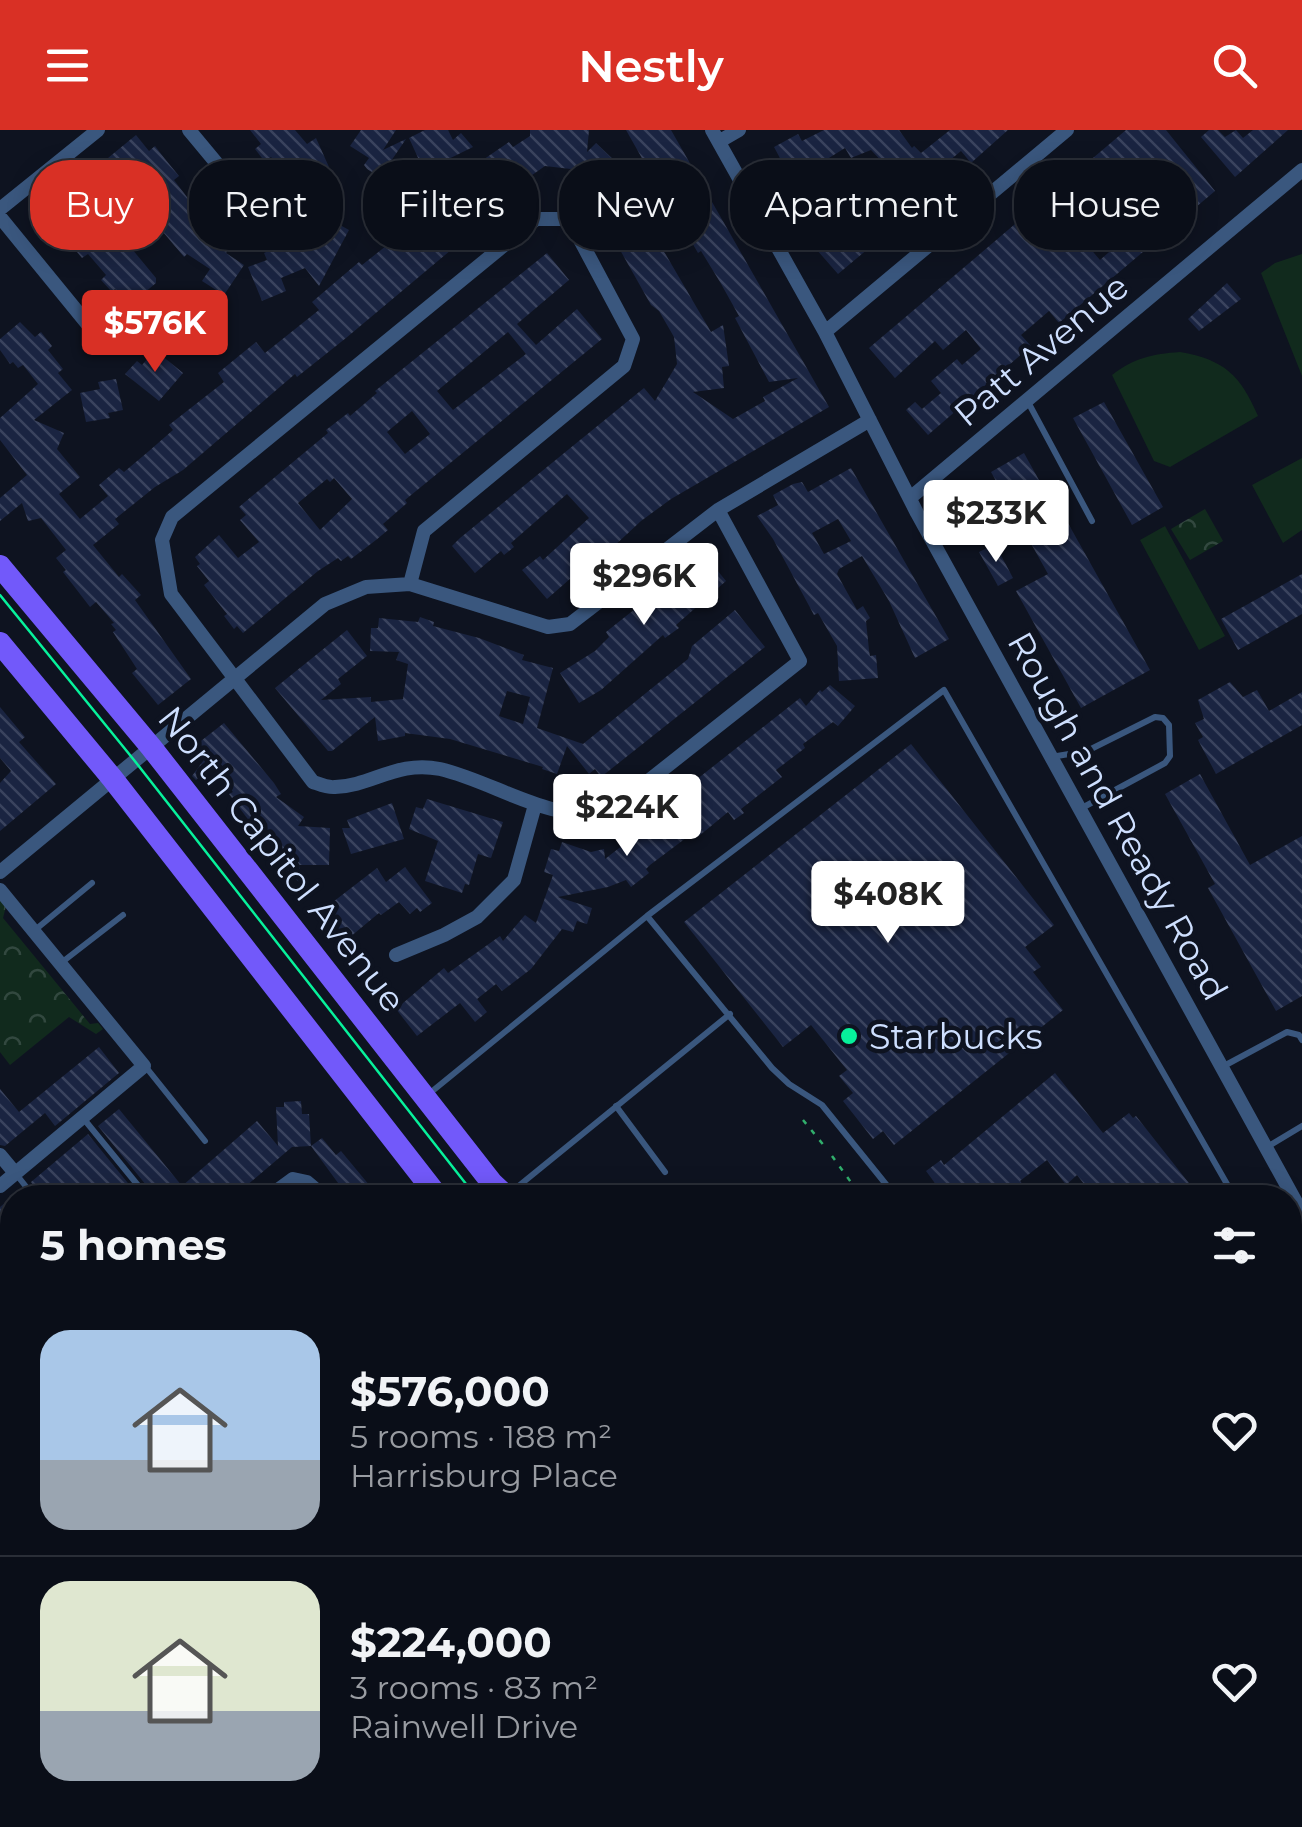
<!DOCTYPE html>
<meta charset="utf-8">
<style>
:root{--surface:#0a0e18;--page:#131721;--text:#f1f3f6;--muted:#999ca2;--line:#2a2e37;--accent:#d93025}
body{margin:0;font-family:Montserrat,sans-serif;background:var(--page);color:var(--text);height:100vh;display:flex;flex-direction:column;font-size:38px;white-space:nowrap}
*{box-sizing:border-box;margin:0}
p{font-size:32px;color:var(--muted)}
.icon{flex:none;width:55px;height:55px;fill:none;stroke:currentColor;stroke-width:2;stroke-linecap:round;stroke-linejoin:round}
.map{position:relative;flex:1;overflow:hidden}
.drawer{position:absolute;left:0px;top:1055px;width:1302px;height:642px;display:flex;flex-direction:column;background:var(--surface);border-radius:40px 40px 0 0;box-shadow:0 5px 25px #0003,0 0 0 2px var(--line)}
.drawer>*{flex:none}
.banner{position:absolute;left:30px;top:30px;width:1242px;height:90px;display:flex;gap:20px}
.price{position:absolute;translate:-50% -85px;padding:0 22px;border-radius:10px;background:#fff;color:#222;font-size:32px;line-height:65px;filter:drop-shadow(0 2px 5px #0008)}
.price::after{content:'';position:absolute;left:50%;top:60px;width:30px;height:22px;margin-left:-15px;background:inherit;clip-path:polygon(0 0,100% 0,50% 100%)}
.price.on{background:var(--accent);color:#fff}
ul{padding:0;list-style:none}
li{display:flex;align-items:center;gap:30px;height:250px;padding:0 40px}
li+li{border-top:2px solid var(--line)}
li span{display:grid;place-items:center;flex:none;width:280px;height:200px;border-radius:30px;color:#555}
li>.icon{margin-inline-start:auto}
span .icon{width:120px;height:120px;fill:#fffc;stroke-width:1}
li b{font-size:42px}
h2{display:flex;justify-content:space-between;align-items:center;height:120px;padding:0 40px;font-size:42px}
.pill{padding:0 35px;border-radius:40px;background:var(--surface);box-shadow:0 5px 25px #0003,0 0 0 2px var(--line);font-size:35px;line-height:90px}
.pill.on{background:var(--accent);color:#fff}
header{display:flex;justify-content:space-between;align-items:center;height:130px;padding:0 40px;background:var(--accent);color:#fff;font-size:45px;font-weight:600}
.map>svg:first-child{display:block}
.park{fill:url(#park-crowns)}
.garden{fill:#112a1d}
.building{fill:url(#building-back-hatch);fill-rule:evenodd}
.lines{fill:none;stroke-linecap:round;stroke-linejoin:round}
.path{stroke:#31ae6c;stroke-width:2.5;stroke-dasharray:5 8;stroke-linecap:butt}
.lane{stroke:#3a577e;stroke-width:6}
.street{stroke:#3a577e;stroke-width:14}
.primary{stroke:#7259fa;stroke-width:22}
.tram{stroke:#07f19b;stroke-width:2.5}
.poi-dot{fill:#07f19b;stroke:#0e1320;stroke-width:4}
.labels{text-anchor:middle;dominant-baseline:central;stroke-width:9;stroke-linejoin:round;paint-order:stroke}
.street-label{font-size:35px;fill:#cedffe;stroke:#0e1320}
.poi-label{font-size:35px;fill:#cedffe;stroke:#0e1320;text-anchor:start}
</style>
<header><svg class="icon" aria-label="menu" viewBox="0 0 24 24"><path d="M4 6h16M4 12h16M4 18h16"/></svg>Nestly<svg class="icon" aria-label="search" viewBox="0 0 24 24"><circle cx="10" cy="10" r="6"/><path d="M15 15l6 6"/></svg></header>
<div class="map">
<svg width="1302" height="1697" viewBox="0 0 1302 1697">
<defs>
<pattern id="park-crowns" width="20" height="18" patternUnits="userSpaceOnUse" patternTransform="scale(2.5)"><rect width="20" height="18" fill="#112a1d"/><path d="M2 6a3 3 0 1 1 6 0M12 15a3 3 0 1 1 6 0" fill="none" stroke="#32483f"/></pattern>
<pattern id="building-back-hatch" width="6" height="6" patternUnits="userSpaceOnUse" patternTransform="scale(2.5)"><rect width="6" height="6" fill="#1a2441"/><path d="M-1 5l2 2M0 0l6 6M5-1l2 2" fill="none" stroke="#3a435e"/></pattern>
</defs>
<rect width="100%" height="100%" fill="#0e1320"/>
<path class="park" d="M977,364L994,397L968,410L951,377Z
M1205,379L1223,411L1190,430L1171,399Z
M0,769L6,776L3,788L90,894L98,893L103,899L96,904L69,887L10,935L0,922Z"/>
<path class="garden" d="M1302,124V246L1261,143L1275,133Z
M1180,222C1225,230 1240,245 1258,286L1170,337L1154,331L1112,245C1134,228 1152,224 1180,222Z
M1302,328V400L1283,413L1252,355Z
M1165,396L1225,506L1199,520L1140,410Z"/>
<path class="building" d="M250,0H295L307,14L316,8L341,64L315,78L306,60L300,64L288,41L285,43L271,27L265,32L255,19L261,14Z
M361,0H396L383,20L406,9L389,34L397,39L388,52L367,39L364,35L369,28L350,16Z
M425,0H448L453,10L461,3L473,17L424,41L409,8Z
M530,0H589L587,22L596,13L618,34L628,51L624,53L711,202L723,195L729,236L722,237L724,258L693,262L733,289L765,271L763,267L798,248L769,252L735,188L739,186L720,152L701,121L698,123L691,111L689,113L671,82L675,79L655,44L652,46L626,0H671L829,277L671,369L641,391L597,432L595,429L579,441L547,469L522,440L540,426L543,430L589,388L567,364L511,413L514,417L504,425L501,421L475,443L452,416L460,408L644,258L655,271L677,234L674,207L659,181L651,175L597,79L602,76L588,41L545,36L508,62L513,68L346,208L297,247L295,244L183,340L155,357L115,389L119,394L93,415L119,447L122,444L141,465L135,470L191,549L158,575L132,543L137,539L113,502L116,500L111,494L114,493L96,472L90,477L63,442L66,440L56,428L66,420L41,388L28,391L22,373L0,391V368L27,345L0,310V288L38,254L23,235L18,238L13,232L10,234L0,220V209L20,192L35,207L41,202L52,216L48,220L63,239L58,243L72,260L34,290L64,303L57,319L80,347L59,364L80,389L108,366L99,355L119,338L124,342L149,321L173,300L169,295L224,252L218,243L256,212L265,223L319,180L312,172L359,132L362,135L391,112L377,95L393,83L403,96L408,92L415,100L442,79L427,47L432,44L448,65L478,40L474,36L509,12L513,17L530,6Z
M824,0H899L912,18L914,16L921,23L950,0H1008L971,33L961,21L943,36L932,45L942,56L909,84L899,72L871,97L881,108L838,144L809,111L805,104L811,99L774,33L781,30L774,17L798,4L802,11ZM845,18L851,28L871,20L890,40L883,46L889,52L845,89L816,36Z
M1126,0H1166L1215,61L1059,193L1049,181L1021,205L1031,216L928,305L906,280L915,272L922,279L941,263L931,251L957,229L962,235L981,219L966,200L943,220L935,211L895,248L869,218ZM1116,46L1132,64L1108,87L1125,108L1100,130L1065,89Z
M1209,0H1218L1225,7L1236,0L1243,8L1253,0H1288L1235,47L1201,7Z
M136,5L149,21L155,16L165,29L179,46L174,50L190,71L196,66L208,80L203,85L215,100L211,104L230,117L226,123L244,135L224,165L202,151L210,139L187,124L184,127L158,96L132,119L156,148V153L131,174L115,159L112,162L101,150L106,145L88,124L82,128L57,98L63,93L51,75L77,54L121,107L151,80L108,28Z
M306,76L349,100L319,156L305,138L281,148L286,161L262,171L248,137L267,130L264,123L288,112L298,95L323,109Z
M547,123L569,150L517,194L536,215L577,179L602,209L405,370L407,373L383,394L388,400L376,410L351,429L348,426L341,431L338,428L318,441L243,503L237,496L234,499L224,486L227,484L204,455L209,451L197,436L200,434L195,427L219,405L238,428L259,412L240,390L246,385L239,377L328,303L326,300L348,283L350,286L377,263L375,261ZM508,202L526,224L453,280L437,261ZM412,281L430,304L405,324L387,302ZM334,348L352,369L320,400L298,373L327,349L330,352Z
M1227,153L1241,169L1199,201L1188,189Z
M170,173L173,188L177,187L185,221L154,215L150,196L143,198L139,181Z
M155,220L183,243L159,271L125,244L137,231L142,235Z
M116,249L123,280L108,283L110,288L86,292L80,263L100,259L98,252Z
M1104,272L1163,377L1132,395L1073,288Z
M1024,323L1055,379L1059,377L1150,540L1081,578L1016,461L1048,444L991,342Z
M851,338L949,509L915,528L889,471L862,426L839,439L837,444L857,480L863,476L870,488L866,491L869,520L870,526L876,525L878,548L839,551L837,516L818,483L814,485L773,409L757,386L778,375L773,365L793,354L802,352L808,362ZM838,389L851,411L824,424L812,403Z
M995,414L1013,448L998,456L979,422Z
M704,424L726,451L676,495L679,498L665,508L663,505L601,560L579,573L560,543L595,521L609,507L606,502Z
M1302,444V484L1238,520L1221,489Z
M735,480L765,517L601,647L595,639L589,644L567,616L557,644L542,639L543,637L450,609L405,603V606L378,611L375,587L332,621H328L275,558L347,500L367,526L338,549L341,554L321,570L371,567V572L403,569L408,534L396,530L399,522L370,521L371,498H378L379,488L418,492L420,487L434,492L433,496L479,508L524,525L522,530L553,538L537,598L583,614L688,529L692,516ZM507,561L530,567L523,594L499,586Z
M1230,552L1243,567L1257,560L1269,581L1302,562V595L1216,644L1198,610L1203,607L1195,593L1204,589L1198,570Z
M830,555L855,576L838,596L833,592L803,614L805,618L776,640L782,647L741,679L744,683L734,690L728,682L699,706L694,702L650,735L646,739L649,743L631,757L626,750L608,757L558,767L592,778L587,794L577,791L573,802L562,799L531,839L502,861L496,854L477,869L487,882L475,892L460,873L417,906L396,879L444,838L448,843L500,806L503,811L525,785L536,793L553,745L544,742L551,719L559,721L562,712L591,722L604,719L605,729L632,708L631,705L638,697L654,683L800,568L806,576L820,560L822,562Z
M0,577L25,607L19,612L56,654L0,701V653L11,641L0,628Z
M224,593L274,653L281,664L276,667L304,687L298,696L330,698L329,735H299L304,756L266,725L275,712L253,696L229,664L233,662L212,637L196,650L192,646L206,627L197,614Z
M911,614L1054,795L1025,817L1041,837L1033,842L1063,880L894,1015L883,1001L873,1009L843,971L853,963L839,946L847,940L811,895L783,917L684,792Z
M1200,644L1250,735L1302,706V866L1276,881L1208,758L1215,754L1165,664Z
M427,669L503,692L491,728L478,724L469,755L465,754L462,763L425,751L438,711L409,699L416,677L423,679Z
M392,673L404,709L351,724L342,698H350L347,690Z
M405,737L432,773L420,782L417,778L410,784L399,772L381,785L379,783L344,812L320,782L377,738L386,752Z
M99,917L119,943L55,996L45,983L5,1016L0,1015V959L19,982Z
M1055,943L1103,1003L1129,983L1133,988L1136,986L1196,1062L1189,1068H1095L1077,1045L1066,1055L1047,1030L1020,1051L1032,1068H960L952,1057L943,1064L926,1041L941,1030L944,1035Z
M301,971L302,984H309L311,1016L322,1008L336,1025L341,1021L370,1056L362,1062L366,1068H349L311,1016L292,1017L232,1068H42L31,1052L88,1004L136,1063L145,1065L146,1055L98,996L119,979L182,1056L257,991L278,1016L276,977H284V972Z
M20,1060L26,1068H12V1158L0,1146V1077Z
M0,1189L12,1204V1246L0,1256Z
M12,1287V1395L0,1381V1297Z
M0,1428L12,1443V1517L0,1503Z
M0,1513L12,1528V1599L0,1584Z
M0,1634L12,1649V1697H0Z"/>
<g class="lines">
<path class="path" d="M803,990L826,1018
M832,1026L858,1062"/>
<path class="lane" d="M1028,272L1092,391
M1051,627L1087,621L1155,587L1163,588L1169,595L1170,626L1165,633L1080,679
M647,786L772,938L789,954L822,975L893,1063L928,1068
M35,800L92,753
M61,833L123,785
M145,936L205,1011
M1222,937L1287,902L1299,905L1302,910
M430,963L647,786L944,560L1235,1068
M616,976L665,1042
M83,988L141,1059
M1267,1017L1302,996
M16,1044L35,1068
M510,1063L730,884
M0,1153L12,1168
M1290,1164L1302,1186
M1290,1635L1302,1657
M445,1685L455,1697
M714,1685L723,1697
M852,1685L860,1697
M1041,1685L1049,1697
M1215,1685L1225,1697
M221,1697L234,1685"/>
<path class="street" d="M189,0L248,71
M712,0L825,202L917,383L1302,1083
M720,11L739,0
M0,79L98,0
M0,87L94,202
M825,202L1067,0
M910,368L1302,40
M410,454L424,401L624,236L633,209L569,89H536L172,387L162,410L171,464L313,652C319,654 328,658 335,657C372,656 397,630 440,639C496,652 548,693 609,682L800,531L718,380
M0,742L325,474L366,457L410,454L548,497L570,494L718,380L870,290
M0,760L144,936L0,1056
M396,825L444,805L477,787L514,750L535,675
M0,1025L15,1043
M267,1068L293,1049L307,1052L326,1068
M0,1284L12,1273
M0,1401L12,1416
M0,1609L12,1624"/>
<path class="primary" d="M0,436L151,617L492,1053L508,1068
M0,513L112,648L439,1068
M920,1685L929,1697
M990,1685L999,1697"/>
<path class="tram" d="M0,465L134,630L477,1068
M960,1685L969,1697"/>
</g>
<circle class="poi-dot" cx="849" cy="906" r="10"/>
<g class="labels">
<g class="street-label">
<text transform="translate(1041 220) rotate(-40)">Patt Avenue</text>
<text transform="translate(1118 686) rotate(61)">Rough and Ready Road</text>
<text transform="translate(282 729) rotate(52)">North Capitol Avenue</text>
</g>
<g class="poi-label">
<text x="869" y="906">Starbucks</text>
</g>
</g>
</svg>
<b class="price on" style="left:155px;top:245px">$576K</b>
<b class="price" style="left:996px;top:435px">$233K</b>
<b class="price" style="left:644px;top:498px">$296K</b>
<b class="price" style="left:627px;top:729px">$224K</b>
<b class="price" style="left:888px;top:816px">$408K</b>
<div class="banner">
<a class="pill on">Buy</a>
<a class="pill">Rent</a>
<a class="pill">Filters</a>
<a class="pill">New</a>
<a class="pill">Apartment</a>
<a class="pill">House</a>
</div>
<section class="drawer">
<h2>5 homes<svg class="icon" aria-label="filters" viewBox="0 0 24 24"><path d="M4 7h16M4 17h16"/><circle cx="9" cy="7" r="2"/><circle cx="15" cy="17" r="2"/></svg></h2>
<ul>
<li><span style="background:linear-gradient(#a9c7e8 65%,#9aa5b1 0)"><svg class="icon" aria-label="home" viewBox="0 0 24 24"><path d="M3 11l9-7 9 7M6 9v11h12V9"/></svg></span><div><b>$576,000</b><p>5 rooms · 188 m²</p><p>Harrisburg Place</p></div><svg class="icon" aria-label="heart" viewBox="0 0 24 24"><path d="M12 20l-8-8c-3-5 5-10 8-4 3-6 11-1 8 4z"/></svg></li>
<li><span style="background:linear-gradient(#dfe7d0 65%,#9aa5b1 0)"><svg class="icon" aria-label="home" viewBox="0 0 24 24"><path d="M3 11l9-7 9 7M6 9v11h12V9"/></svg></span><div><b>$224,000</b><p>3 rooms · 83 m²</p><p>Rainwell Drive</p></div><svg class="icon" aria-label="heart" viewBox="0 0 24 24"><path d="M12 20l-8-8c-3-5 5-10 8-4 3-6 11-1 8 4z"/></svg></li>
</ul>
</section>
</div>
